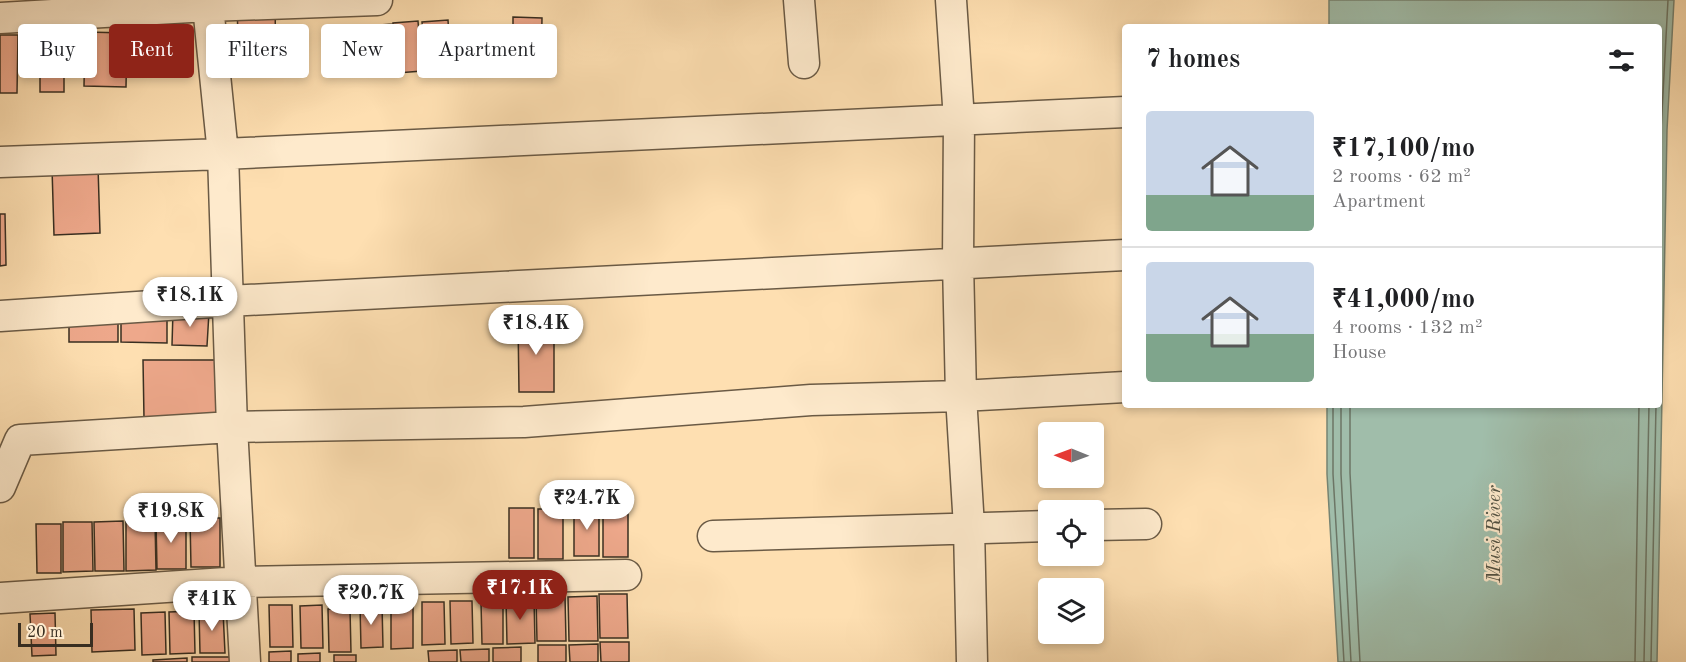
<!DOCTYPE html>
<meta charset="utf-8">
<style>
:root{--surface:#fff;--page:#f2f2f2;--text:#202124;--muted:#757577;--line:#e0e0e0;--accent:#8f2418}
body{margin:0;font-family:"Old Standard TT",serif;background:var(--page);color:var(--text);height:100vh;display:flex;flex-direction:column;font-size:22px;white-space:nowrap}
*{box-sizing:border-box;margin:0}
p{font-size:20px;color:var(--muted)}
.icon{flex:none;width:33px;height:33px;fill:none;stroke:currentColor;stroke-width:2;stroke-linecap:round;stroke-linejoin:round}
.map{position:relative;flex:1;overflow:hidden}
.drawer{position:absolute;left:1122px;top:24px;width:540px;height:384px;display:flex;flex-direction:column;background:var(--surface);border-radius:6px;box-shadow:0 3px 9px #0003}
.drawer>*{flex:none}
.hud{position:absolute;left:18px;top:24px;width:570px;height:54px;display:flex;gap:12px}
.needle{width:39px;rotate:271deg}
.fabs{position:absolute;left:1038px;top:422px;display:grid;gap:12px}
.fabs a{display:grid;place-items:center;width:66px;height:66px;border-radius:6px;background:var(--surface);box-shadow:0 3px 9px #0003;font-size:30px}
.scale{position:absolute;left:18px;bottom:15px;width:75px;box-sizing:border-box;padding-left:6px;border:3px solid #382e21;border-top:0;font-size:16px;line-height:21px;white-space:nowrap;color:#382e21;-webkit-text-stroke:4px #feeacc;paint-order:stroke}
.price{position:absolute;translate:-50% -51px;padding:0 14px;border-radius:21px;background:#fff;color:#222;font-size:20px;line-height:39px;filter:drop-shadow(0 2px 3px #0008)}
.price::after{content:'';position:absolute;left:50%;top:36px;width:18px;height:14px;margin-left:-9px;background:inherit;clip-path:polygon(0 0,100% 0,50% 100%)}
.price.on{background:var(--accent);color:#fff}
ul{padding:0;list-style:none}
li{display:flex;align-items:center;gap:18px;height:150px;padding:0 24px}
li+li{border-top:2px solid var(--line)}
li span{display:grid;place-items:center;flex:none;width:168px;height:120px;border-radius:6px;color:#555}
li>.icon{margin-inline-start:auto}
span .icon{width:72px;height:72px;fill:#fffc;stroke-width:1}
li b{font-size:26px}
h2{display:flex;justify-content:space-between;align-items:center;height:72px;padding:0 24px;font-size:26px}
.chip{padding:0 21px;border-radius:6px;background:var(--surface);box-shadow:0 3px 9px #0003;font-size:21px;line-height:54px}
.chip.on{background:var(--accent);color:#fff}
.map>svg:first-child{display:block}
.water{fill:#a0bdaa;stroke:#768473;stroke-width:1.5}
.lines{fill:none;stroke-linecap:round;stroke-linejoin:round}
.shore{stroke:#6c7666;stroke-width:1.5}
.building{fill:#eea88b;stroke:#382e21;stroke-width:1.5}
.minor-casing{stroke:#6a5a45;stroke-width:33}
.minor{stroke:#feeacc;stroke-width:30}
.labels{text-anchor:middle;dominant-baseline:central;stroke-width:4.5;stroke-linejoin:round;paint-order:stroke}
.water-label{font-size:20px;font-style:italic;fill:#525243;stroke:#feeacc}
</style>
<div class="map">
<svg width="1686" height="662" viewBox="0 0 1686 662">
<rect width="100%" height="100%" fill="#fedfb1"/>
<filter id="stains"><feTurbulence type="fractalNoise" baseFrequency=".00333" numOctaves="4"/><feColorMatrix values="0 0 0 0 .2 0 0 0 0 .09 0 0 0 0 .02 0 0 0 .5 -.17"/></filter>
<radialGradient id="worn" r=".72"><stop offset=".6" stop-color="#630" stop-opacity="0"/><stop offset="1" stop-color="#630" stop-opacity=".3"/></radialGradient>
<path class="water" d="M1329,0H1674L1667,130L1657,662H1338L1327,474V405H1659V27H1329Z"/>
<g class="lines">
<path class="shore" d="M1659,233L1661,130L1668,0
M1333,405V474L1344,662
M1341,405V474L1351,662
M1350,405V473L1360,662
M1635,662L1639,405
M1644,662L1649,405
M1651,662L1656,405"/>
</g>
<path class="building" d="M237,6H275L276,67H239Z
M513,17L542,18L541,71H513Z
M448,20L451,70L426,72L422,22Z
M418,21L422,71L397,73L393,23Z
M392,24L396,74L371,76L367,26Z
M363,25L366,75L341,77L337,27Z
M40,29L64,30V92H40Z
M85,32L127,33L126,87L84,86Z
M0,35H18L17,93H0Z
M98,166L100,233L54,235L52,168Z
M0,214H5L6,265L0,266Z
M173,311L209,312L207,346L172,345Z
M69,313L118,314V342H69Z
M121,313H167V343L121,342Z
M518,321H554V392H519Z
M143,360H216V418H144Z
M574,506H599V556H574Z
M603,507H628V557H603Z
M509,508H534V558H509Z
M538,509H563V559H538Z
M190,518H220V567H191Z
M186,519V569H157L156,520Z
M123,521L124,571H95L94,522Z
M126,521H155L156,570L126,571Z
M63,522H92L93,571L63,572Z
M36,524H61V573H37Z
M599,594H627L628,638H600Z
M565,596L566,641H537L536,597Z
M597,596L598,641H569L568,597Z
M506,599H534L535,643L507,644Z
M450,601H472L473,643L451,644Z
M503,601V644H482L481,602Z
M422,602H444L445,644L422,645Z
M269,605H292L293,647H270Z
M322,605L323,648H301L300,606Z
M360,605H382L383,647L361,648Z
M391,606H413V648L391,649Z
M134,609L135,650L92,652L91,610Z
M328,609H350L351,652H329Z
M194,611L195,653L170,654L169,612Z
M199,611H223L225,653H200Z
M165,612L166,654L142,655L141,613Z
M55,613L56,655L32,656L30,614Z
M600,642H629V662H601Z
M598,644V662H570L569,645Z
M538,645H566V662H538Z
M521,647V662H493V648Z
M489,649V662H461L460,650Z
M457,650V662H429L428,651Z
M291,651V662H269V652Z
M320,653V662H298V654Z
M334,655H356V662H334Z
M192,657H230L231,662H192Z
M187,658V662H153V660Z"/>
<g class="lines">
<g class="minor-casing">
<path id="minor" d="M799,0L804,63
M951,0L959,120L958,262L961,396L969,527L972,662
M208,6L223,154L232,427L245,662
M0,18L208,6L377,0
M0,162L223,154L1125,112
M0,316L228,301L1125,255
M0,487L20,440L232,427L524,422L811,400L961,396L1125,387
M1094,525L1146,524
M713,536L1048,526
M0,598L241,582L626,575"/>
</g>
<use href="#minor" class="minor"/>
</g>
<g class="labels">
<g class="water-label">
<text transform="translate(1495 534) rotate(-90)">Musi River</text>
</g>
</g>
<rect width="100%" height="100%" filter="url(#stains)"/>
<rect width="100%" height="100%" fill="url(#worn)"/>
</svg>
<div class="fabs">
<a><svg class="needle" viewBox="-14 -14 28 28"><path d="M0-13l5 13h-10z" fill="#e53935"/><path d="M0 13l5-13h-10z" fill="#757577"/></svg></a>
<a><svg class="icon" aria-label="locate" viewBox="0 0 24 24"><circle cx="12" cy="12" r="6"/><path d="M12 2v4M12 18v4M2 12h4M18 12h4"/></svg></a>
<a><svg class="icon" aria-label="layers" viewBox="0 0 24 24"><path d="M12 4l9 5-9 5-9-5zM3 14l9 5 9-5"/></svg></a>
</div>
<div class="scale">20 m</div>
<b class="price" style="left:190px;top:328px">₹18.1K</b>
<b class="price" style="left:536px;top:356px">₹18.4K</b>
<b class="price" style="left:587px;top:531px">₹24.7K</b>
<b class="price" style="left:171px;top:544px">₹19.8K</b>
<b class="price on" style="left:520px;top:621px">₹17.1K</b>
<b class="price" style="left:371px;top:626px">₹20.7K</b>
<b class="price" style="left:212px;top:632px">₹41K</b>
<div class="hud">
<a class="chip">Buy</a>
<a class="chip on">Rent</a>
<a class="chip">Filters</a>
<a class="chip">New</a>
<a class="chip">Apartment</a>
</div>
<section class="drawer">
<h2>7 homes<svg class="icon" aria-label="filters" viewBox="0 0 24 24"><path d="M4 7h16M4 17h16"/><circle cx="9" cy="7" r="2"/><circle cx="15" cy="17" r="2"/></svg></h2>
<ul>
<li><span style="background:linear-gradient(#c9d6e8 70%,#7fa58c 0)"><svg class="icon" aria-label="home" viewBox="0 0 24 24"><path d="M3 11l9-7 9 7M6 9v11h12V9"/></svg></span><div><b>₹17,100/mo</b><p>2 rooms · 62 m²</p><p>Apartment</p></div></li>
<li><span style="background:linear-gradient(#c9d6e8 60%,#7fa58c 0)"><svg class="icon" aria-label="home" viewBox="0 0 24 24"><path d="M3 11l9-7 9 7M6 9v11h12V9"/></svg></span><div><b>₹41,000/mo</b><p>4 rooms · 132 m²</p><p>House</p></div></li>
</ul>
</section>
</div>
